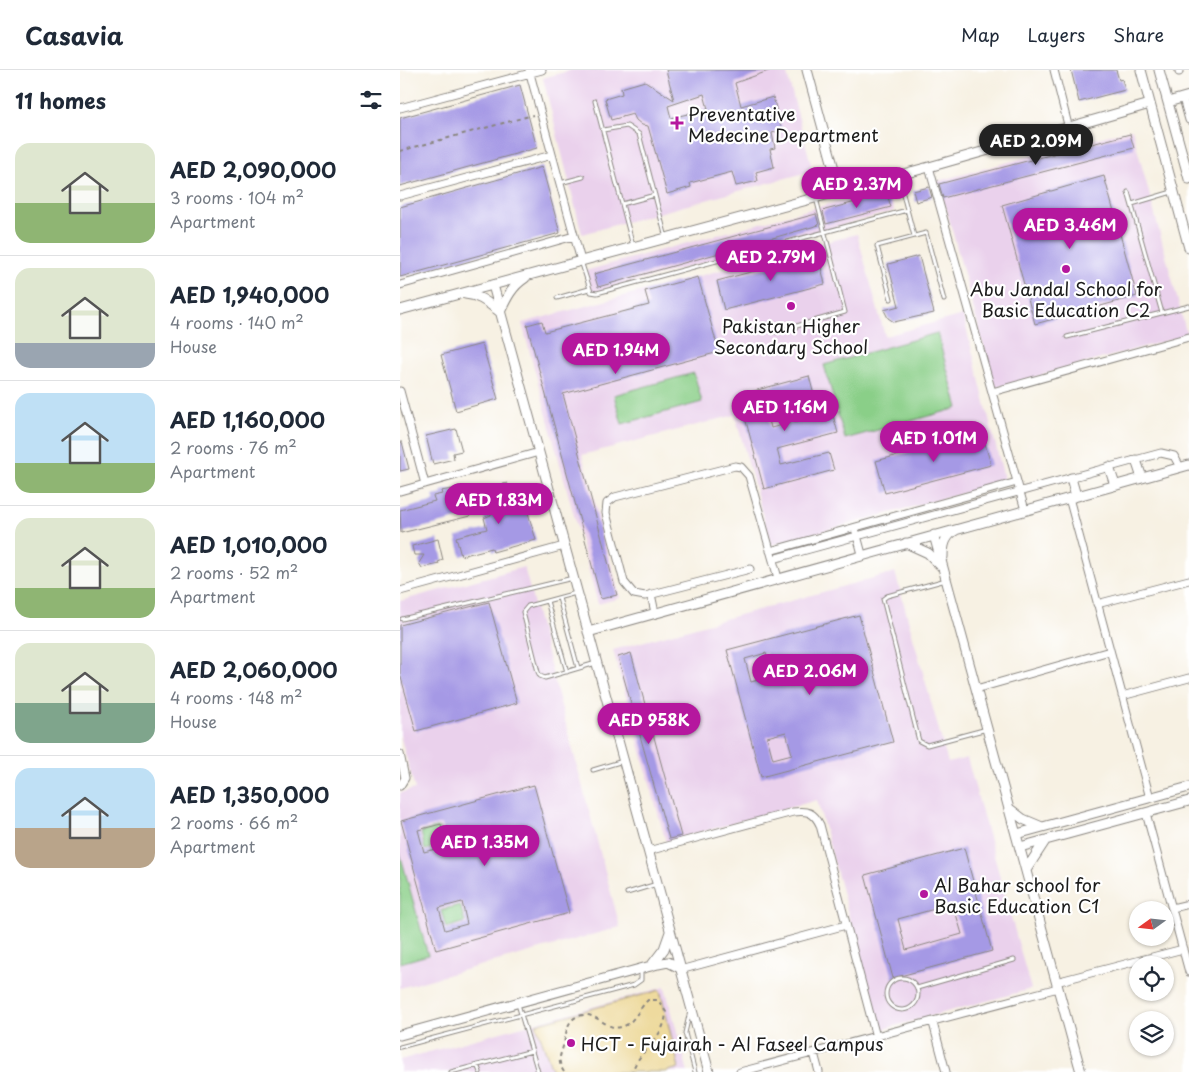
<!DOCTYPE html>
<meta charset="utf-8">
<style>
:root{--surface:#fff;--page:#f6f6f7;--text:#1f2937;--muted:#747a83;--line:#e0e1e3;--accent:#b5179e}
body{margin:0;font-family:"Playpen Sans",sans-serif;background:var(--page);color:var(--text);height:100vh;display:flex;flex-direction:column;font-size:19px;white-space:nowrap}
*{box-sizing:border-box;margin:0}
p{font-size:16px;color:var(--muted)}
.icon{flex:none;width:28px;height:28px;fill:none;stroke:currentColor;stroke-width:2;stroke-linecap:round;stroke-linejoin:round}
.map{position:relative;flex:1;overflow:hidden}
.panel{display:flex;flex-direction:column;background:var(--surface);width:400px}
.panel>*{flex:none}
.needle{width:32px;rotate:255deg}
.tools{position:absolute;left:729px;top:831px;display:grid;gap:10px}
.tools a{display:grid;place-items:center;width:45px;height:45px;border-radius:50%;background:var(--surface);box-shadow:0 1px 4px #0004;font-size:25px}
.price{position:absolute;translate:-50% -42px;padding:0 11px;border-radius:18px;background:var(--accent);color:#fff;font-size:16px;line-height:32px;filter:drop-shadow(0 1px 2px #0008)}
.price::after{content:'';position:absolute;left:50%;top:30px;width:15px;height:11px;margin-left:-8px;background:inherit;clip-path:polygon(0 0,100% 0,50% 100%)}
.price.active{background:#222;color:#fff}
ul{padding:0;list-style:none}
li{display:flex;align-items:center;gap:15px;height:125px;padding:0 15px}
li+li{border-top:1px solid var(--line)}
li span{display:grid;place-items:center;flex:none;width:140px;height:100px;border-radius:15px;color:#555}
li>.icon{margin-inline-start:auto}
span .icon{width:60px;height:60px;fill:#fffc;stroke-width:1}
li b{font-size:21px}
h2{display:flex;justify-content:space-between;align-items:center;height:60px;padding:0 15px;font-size:21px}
header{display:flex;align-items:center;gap:30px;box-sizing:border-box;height:70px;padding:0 25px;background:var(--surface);border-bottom:1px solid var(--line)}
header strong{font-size:24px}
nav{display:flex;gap:28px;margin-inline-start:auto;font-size:18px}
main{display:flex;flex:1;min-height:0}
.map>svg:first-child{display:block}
.built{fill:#ead1ec}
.green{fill:#8acf88;stroke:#537652}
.sand{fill:#eeda9e;stroke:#857b5d}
.building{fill:#a599e5;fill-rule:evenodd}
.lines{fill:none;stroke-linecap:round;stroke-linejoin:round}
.service-casing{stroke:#8a8680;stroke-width:5}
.minor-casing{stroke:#8a8680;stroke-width:9}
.tertiary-casing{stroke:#8a8680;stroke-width:11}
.path{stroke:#8a8680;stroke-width:2;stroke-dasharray:4 4;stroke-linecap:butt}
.service{stroke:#fff;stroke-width:3}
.minor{stroke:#fff;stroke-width:7}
.tertiary{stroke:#fff;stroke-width:9}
.poi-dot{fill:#b5179e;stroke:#fff;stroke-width:2}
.labels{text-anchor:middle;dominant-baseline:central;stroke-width:4.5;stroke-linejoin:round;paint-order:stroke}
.poi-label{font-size:18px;fill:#1c1c1c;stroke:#fff;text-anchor:start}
</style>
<header>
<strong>Casavia</strong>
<nav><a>Map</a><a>Layers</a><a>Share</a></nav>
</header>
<main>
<section class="panel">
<h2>11 homes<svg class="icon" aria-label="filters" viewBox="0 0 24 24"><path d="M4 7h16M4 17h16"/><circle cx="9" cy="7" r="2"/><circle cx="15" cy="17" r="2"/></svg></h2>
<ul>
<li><span style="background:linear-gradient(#dfe7d0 60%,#8fb573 0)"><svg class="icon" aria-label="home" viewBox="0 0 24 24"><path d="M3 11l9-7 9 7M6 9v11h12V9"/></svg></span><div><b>AED 2,090,000</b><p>3 rooms · 104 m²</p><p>Apartment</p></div></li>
<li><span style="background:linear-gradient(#dfe7d0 75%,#9aa5b1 0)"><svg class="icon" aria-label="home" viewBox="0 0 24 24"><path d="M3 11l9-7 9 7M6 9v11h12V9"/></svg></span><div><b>AED 1,940,000</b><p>4 rooms · 140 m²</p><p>House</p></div></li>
<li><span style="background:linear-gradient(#bfe0f5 70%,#8fb573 0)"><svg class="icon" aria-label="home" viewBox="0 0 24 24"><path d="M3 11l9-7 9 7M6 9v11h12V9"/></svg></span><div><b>AED 1,160,000</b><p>2 rooms · 76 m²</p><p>Apartment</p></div></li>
<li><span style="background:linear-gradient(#dfe7d0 70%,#8fb573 0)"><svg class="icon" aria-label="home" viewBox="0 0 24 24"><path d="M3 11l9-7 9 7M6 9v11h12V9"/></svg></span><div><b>AED 1,010,000</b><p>2 rooms · 52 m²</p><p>Apartment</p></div></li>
<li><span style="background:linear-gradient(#dfe7d0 60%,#7fa58c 0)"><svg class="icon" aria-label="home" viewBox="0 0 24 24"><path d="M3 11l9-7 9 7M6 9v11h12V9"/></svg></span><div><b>AED 2,060,000</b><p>4 rooms · 148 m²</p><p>House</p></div></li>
<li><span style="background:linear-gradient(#bfe0f5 60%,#b9a48a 0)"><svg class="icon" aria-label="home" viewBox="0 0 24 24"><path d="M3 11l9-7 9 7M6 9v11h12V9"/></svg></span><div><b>AED 1,350,000</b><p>2 rooms · 66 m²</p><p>Apartment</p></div></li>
</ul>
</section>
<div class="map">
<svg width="789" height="1002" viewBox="0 0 789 1002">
<rect width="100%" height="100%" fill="#fff"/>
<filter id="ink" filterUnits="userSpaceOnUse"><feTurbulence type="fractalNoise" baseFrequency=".02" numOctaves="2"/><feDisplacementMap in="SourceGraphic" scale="10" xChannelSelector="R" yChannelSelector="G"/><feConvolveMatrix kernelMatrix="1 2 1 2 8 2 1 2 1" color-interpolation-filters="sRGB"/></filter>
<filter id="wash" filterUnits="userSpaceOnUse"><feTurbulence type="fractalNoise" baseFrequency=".0096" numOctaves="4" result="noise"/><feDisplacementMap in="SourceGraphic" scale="20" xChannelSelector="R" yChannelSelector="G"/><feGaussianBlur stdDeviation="1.12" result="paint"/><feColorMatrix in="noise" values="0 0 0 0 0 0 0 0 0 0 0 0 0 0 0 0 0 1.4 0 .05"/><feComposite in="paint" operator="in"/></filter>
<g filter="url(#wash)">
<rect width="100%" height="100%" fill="#f7f1e3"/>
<path class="built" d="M172,0H386L412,98L408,102L182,164L143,8Z
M732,59L787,265L595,318L545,134H540L534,112Z
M488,118L494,141L192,223L185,201Z
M457,164L485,266L563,245L605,412L371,475L335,345L182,385L220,528L198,534L122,253Z
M124,497L220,857L0,918V723L15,719L0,665V531Z
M495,502L548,693L567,688L631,919L480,960L417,730L266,772L213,580Z
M265,917L288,1002H0V990Z"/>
<path class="green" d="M537,263L558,338L445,369L424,295Z
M294,303L302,332L222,354L214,325Z
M39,757L44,775L25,780L21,762Z
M0,783L28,885L0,893Z
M60,835L65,852L46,858L41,840Z"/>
<path class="sand" d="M260,920L279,998L265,1002H153L136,954Z"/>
<g id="blocks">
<path class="building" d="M266,0H371L335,13L341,36L373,27L382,60L372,63L375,78L370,79L374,97L356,102L358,111L336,116L332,102L290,113L291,117L267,124L248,56L242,55L236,50L233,44L211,50L205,29L222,24L221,18L245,11L274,30ZM304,24L308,39L271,48L268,36Z
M671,0H716L719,10L722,9L725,20L679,32Z
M120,15L137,78L0,116V48Z
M730,64L734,78L543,128L539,114Z
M142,97L160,163L0,207V137Z
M704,106L737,226L635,254L602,135Z
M529,117L532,127L516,132L513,121Z
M487,124L491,137L426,154L423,142L425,140Z
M416,144L419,155L198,217L194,204Z
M418,184L425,214L324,240L317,211Z
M519,186L534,243L494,252L488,248L484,240L499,236L488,194Z
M298,207L319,282L163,324L217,525L201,529L127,255L142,251L145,262L249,235L245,221Z
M82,274L98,329L56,341L41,285Z
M409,306L415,329L367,342L371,358L432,342L438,363L377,379L381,395L429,383L434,400L364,419L339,325Z
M56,359L62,381L53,383L54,389L33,394L26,366Z
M582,363L591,395L485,423L476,391Z
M0,372H2L9,399L0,401Z
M107,413L114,439L126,436L136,470L93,482L92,478L61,486L56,467L87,459L84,448L91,445L85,419Z
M52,419V421L62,419L70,446L1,463L0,440L35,431L33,426L42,424L41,421Z
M38,469L43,490L38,492L39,494L22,498L19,493L24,485H14L12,476Z
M89,532L117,633L16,661L0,604V555Z
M459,545L493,672L361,707L327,580ZM366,583L372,606L351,612L345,589ZM386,662L392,684L373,689L367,667Z
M231,583L281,766L269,769L218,587Z
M134,715L169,843L36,880L1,751ZM41,754L47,776L24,782L18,760ZM62,832L67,854L45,860L39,838Z
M564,778L592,881L493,908L465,805ZM553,834L562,864L506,880L498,849Z"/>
</g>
</g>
<g filter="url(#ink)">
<use href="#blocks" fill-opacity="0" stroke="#8a8680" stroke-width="1"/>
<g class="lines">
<g class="service-casing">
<path id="service" d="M195,31L233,176
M203,60L227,56L239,64L266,168
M498,105L514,166
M160,113L183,107
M728,122L762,243
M222,134L255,125
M732,134L772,122
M181,191L191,222L197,223L507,140
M157,228L189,219
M491,229L477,176L526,163L544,230
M376,262L445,242L416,128
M667,267L789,236
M546,510L487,526L483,529L519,671L527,675L587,659
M176,523L128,536L123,542L138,602L140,606L145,608L196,593
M159,528L178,598
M147,531L167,602
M2,549L173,508
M193,700L223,691
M227,823L257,814
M486 924a16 16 0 1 1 32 0a16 16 0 1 1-32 0Z
M517,918L614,890
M118,934L138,1002
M290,941L285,963L295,1002
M0,977L234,915L241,910V901
M77,995L80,1002
M51,1002L132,981"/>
</g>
<g class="minor-casing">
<path id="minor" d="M129,0L181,191
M654,0L668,55
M779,0V2
M783,28L789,50
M0,38L142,0
M529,97L625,440
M0,126L152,85
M0,215L174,166
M0,321L25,414
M592,322L789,267
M0,421L139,382
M669,428L750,728
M456,462L462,484
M370,481L617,412
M373,489L761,383L774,386L780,397
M350,499L245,526L234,524L224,512L206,443L207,433L215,427L335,396L341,397L349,406L378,508
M0,521L164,476
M251,524L255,543
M697,534L789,510
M576,619L710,581
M722,626L789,608
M0,684L5,708L0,716
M746,743L789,902
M248,781L393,742C407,740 414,742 420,755L476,967
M772,838L789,834
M280,900L446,855
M656,912L783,879
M533,953L546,1002
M414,983L419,1002
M340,1002L658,918"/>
</g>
<g class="tertiary-casing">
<path id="tertiary" d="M407,0L440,121
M741,0L789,178
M759,0L789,109
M768,32L789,26
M93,215L309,1002
M65,224C80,225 89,234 100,242C106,229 112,216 125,208
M0,240L529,97L750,34
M736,390L742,408
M709,397L715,415
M671,408L676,426
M534,465L681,1002
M506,473L528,483L542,497
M543,487C543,475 545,466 556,460
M188,562L789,395
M610,739L623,749L642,757
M617,764L789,717
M620,777L789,731
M626,800L645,771
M251,896L264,879L270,862
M0,965L258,894L268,892L280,898"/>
</g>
<path class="path" d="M0,81L133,45
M164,1002C156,990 161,985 164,973C167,960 167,946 185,945C197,944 209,961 221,957C234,954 239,938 248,930H258L266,942C265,969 240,978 232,1002"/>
<use href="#service" class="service"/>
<use href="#minor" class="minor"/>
<use href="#tertiary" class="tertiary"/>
</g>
</g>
<g class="poi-dot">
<path d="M274.5 45.5h5v5h5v5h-5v5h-5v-5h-5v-5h5z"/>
<circle cx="666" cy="199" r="5"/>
<circle cx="391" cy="236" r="5"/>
<circle cx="524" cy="824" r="5"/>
<circle cx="171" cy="973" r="5"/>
</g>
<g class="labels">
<g class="poi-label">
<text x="288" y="43">Preventative<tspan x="288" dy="21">Medecine Department</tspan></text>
<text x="666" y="218" text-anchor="middle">Abu Jandal School for<tspan x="666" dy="21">Basic Education C2</tspan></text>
<text x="391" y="255" text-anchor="middle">Pakistan Higher<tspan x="391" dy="21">Secondary School</tspan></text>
<text x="534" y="814">Al Bahar school for<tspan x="534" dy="21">Basic Education C1</tspan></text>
<text x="181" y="973">HCT - Fujairah - Al Faseel Campus</text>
</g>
</g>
</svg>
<div class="tools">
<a><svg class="needle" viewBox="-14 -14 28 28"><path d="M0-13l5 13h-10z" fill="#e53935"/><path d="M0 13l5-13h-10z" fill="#747a83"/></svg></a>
<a><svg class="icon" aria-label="locate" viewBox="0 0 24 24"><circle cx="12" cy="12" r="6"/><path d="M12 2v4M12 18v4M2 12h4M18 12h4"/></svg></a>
<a><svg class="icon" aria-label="layers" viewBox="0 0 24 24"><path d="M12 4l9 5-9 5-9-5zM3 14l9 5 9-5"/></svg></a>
</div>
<b class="price active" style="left:636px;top:96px">AED 2.09M</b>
<b class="price" style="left:457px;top:139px">AED 2.37M</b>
<b class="price" style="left:670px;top:180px">AED 3.46M</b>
<b class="price" style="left:371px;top:212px">AED 2.79M</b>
<b class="price" style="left:216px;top:305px">AED 1.94M</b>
<b class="price" style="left:385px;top:362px">AED 1.16M</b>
<b class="price" style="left:534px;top:393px">AED 1.01M</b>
<b class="price" style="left:99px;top:455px">AED 1.83M</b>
<b class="price" style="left:410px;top:626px">AED 2.06M</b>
<b class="price" style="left:249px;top:675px">AED 958K</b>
<b class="price" style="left:85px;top:797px">AED 1.35M</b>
</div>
</main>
